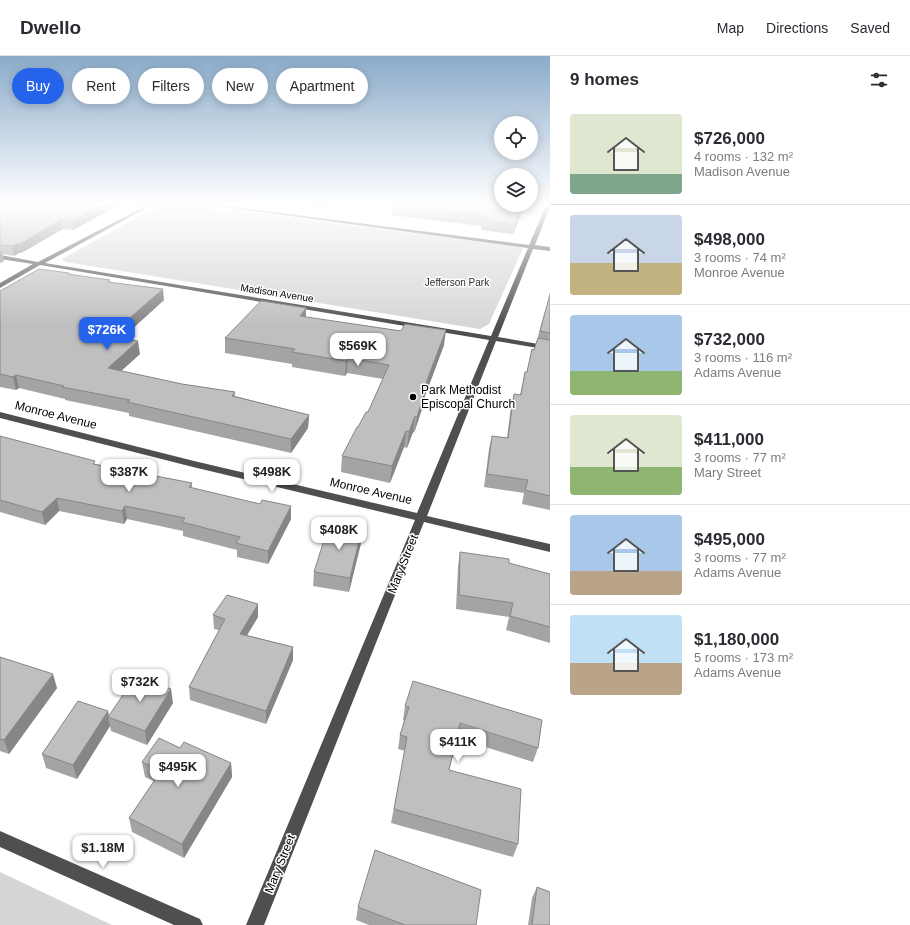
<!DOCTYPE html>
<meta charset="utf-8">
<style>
:root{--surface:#fff;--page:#f7f7f7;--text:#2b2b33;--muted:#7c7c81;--line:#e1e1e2;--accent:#2563eb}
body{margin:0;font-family:Arial,sans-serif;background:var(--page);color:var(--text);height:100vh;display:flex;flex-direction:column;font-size:15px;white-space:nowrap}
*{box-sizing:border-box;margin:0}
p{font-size:13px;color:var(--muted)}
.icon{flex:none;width:22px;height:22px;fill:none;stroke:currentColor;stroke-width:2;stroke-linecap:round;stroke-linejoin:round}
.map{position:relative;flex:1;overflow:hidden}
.drawer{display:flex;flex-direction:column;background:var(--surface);width:360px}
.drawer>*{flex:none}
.hud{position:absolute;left:12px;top:12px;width:380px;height:36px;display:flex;gap:8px}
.controls{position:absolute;left:494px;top:60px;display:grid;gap:8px}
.controls a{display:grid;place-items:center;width:44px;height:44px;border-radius:50%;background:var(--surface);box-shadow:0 2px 10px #0003;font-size:20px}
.price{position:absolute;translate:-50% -34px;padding:0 9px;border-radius:8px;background:#fff;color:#222;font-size:13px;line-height:26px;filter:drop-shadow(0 1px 2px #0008)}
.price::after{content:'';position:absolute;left:50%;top:24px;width:12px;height:9px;margin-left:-6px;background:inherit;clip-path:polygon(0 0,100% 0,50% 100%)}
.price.current{background:var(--accent);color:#fff}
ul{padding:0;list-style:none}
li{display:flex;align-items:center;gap:12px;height:100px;padding:0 20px}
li+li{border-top:1px solid var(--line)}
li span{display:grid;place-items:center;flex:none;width:112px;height:80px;border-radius:4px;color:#555}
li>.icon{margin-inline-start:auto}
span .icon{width:48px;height:48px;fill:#fffc;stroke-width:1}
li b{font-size:17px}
h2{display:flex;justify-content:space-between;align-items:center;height:48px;padding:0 20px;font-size:17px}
.chip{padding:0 14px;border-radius:18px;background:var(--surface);box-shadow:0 2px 10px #0003;font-size:14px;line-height:36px}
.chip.current{background:var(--accent);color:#fff}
header{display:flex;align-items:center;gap:24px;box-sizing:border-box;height:56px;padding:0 20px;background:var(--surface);border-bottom:1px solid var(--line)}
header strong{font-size:19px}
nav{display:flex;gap:22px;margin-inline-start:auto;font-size:14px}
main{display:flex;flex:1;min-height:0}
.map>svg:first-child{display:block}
.green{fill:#d6d6d6}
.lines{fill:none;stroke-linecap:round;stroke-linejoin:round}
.minor{fill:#4f4f4f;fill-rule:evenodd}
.wall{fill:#a4a4a4}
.shaded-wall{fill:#868686}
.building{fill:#bfbfbf;stroke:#868686}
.poi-dot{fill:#000;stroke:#fff;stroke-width:1.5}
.labels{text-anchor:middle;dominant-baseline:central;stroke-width:3;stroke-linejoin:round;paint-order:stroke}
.far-park-label{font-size:10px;fill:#2d2d2d;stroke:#fff}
.far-street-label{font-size:10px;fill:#000;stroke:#fff}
.poi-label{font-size:12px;fill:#000;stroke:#fff;text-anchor:start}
.street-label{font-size:12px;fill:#000;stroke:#fff}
</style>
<header>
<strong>Dwello</strong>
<nav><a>Map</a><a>Directions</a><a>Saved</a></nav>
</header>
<main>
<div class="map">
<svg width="550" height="869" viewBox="0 0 550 869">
<rect width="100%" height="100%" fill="#fff"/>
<path class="green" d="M172,147L517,190L523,192L489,268L480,273L66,206L62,203L160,149Z
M0,816L112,869H0Z"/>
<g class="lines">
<path class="minor" d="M151,147H156L45,207L491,280L528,192L192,147H204L529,189L547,147H550V151L535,189L550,191V195L533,193L498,281L550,290V294L496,285L427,460L550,488V496L424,466L264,869H246L415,464L193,411L0,362V356L194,405L417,457L489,284L40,209L0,232V227L33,208L0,203V199L38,206Z
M0,775L200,863L203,869H174L0,791Z"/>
</g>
<path class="wall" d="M0,147H123L73,174L63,173L21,197V196L14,200L2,198L4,205L0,207Z
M290,147H331L327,151Z
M393,150L524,151L513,178L481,174V170L392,159Z
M69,218L110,226L164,244L121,283L140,298L121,315L182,328L235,336V340L309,359L308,372L291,397L129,360V357L65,344V343L19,332L16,334L0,331V235Z
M550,238V454L522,448L524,437L484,431L489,393L492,380L507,382L511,350L514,338L520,339L525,316H527L532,293L534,294Z
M306,261L444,289L425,340L423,350L414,377L413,376L407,392L404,391L390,427L341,416L342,400L358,371L368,356L383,323L347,317L345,320L292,311V308L225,297V282Z
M0,380L96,408L192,427V432L291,463L268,508L237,501V494L183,480V475L127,463L124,468L59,455L45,469L0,456Z
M362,473L361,487L349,536L313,530L314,516Z
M460,496L550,518V587L506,574L509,561L456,553L458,510Z
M213,559L258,561L247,579L293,591V604L266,668L190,644L189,631L219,574L214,573Z
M0,601L57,632L9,698L0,695Z
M173,647L147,689L111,675L110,670L77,723L46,712L42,698L108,655L109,660Z
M405,650L538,692L533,706L457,682L449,714L518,788L513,801L391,767L405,695L398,693L400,679L404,665L403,664Z
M180,692L231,707L232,721L184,802L132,776L129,762L154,725L145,721L142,706Z
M537,831L550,869H528L532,842Z
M358,851L476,869H369L356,864Z"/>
<path class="shaded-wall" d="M106,147H123L73,174L72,165Z
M327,147H331L327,151Z
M523,149H525L524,151L513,178L515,168Z
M62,163L63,173L21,197L20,188Z
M19,187L21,196L14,200L12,190Z
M2,195L4,205L0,207V196Z
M163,233L164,244L110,293L108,281Z
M306,252V266L300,260Z
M446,274L444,289L425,340L423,350L414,377L417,361L423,335Z
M138,285L140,298L110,325L108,312Z
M348,302L347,317L345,320L346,305Z
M16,319L19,332L16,334L13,321Z
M309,359L308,372L291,397V383Z
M415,360L413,376L407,392L409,376Z
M406,375L404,391L390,427L392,410Z
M57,442L59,455L45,469L42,456Z
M125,450L127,463L124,468L122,455Z
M291,450V463L268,508V495Z
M362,473L361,487L349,536L350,522Z
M258,548V561L240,591V578Z
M293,591V604L266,668V655Z
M53,618L57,632L9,698L4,684Z
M171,633L173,647L147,689L145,675Z
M108,655L109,662L108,661L110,670L77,723L73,709Z
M231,707L232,721L184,802L182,788Z"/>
<path class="building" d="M0,147H106L72,165L62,163L20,188L19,187L12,190L0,189Z
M395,147H501V149H523L515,168L482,164L485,160L393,150Z
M39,213L69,217L68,218L110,224L108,226L163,233L108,281L138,285L108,312L182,328L235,336L232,340L309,359L291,383L127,346L130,344L62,331L64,330L16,319L13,321L0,318V235Z
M550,238V277L540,275Z
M261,245L306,252L300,260L401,275L405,268L446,274L423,335H425L417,361L415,360L409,376L406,375L392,410L342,400L357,371H358L366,356H368L389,309L348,302L346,305L292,296L295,293L225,282Z
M538,282L550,284V440L525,434L528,424L487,418L492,380L508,382L514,338L521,339L525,316H527L532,293L534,294Z
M0,380L95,405L93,408L192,427L189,431L260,448L262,444L291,450L268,495L236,487L240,481L182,466L185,462L125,450L122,455L57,442L42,456L0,444Z
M329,468L362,473L350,522L314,516Z
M460,496L509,503V507L550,518V571L510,560L513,547L459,539Z
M227,539L258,548L240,578L293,591L266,655L189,631L225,563L213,559Z
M0,601L53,618L4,684L0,683Z
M136,620L171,633L145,675L108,661Z
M413,625L542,664L538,692L460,667L449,714L521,733L518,788L394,753L407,681L400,679L409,651L405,650Z
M78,645L108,655L73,709L42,698Z
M159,682L180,692L184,686L231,707L182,788L129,762L161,715L142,706Z
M375,794L481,834L476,869H405L358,851Z
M537,831L550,836V869H532Z"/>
<linearGradient id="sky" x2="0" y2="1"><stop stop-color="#8aabca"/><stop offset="0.55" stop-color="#fff"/><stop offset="1" stop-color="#fff" stop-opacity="0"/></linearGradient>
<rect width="550" height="269" fill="url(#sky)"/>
<circle class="poi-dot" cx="413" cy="341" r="4"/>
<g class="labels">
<g class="far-park-label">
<text x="457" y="226">Jefferson Park</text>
</g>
<g class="far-street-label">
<text transform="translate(277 237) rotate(9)">Madison Avenue</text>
</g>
<g class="poi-label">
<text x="421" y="334">Park Methodist<tspan x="421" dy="14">Episcopal Church</tspan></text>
</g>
<g class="street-label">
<text transform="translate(56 359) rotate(14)">Monroe Avenue</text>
<text transform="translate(371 435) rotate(13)">Monroe Avenue</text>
<text transform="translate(403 508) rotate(-68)">Mary Street</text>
<text transform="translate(280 808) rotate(-68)">Mary Street</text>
</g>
</g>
</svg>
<div class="controls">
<a><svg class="icon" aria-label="locate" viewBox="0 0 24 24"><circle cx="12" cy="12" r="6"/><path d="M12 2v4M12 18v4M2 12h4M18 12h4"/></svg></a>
<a><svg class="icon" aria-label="layers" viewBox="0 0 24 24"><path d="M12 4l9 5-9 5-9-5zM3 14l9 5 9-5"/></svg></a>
</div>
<b class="price current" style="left:107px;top:295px">$726K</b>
<b class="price" style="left:358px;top:311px">$569K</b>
<b class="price" style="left:129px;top:437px">$387K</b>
<b class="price" style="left:272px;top:437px">$498K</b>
<b class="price" style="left:339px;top:495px">$408K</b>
<b class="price" style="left:140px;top:647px">$732K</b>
<b class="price" style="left:458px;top:707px">$411K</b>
<b class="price" style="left:178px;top:732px">$495K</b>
<b class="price" style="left:103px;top:813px">$1.18M</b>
<div class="hud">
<a class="chip current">Buy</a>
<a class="chip">Rent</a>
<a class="chip">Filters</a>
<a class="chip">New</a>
<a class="chip">Apartment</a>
</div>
</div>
<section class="drawer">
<h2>9 homes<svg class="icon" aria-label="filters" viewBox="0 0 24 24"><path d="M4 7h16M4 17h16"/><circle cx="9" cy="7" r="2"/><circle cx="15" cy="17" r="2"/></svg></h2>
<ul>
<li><span style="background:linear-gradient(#dfe7d0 75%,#7fa58c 0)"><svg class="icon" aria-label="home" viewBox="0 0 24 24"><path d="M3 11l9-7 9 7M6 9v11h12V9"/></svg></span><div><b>$726,000</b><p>4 rooms · 132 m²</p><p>Madison Avenue</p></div></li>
<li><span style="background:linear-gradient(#c9d6e8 60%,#c2b280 0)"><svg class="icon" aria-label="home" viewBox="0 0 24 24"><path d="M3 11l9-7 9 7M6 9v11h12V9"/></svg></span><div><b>$498,000</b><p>3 rooms · 74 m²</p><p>Monroe Avenue</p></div></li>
<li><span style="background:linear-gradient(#a9c7e8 70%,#8fb573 0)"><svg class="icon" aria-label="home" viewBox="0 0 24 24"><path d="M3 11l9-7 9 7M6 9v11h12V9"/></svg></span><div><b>$732,000</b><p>3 rooms · 116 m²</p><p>Adams Avenue</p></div></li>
<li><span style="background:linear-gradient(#dfe7d0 65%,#8fb573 0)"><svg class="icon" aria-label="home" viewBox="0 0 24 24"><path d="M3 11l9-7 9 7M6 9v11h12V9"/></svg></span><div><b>$411,000</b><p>3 rooms · 77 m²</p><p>Mary Street</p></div></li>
<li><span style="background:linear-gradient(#a9c7e8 70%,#b9a48a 0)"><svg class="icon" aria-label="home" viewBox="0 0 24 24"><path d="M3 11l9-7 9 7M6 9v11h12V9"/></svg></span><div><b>$495,000</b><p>3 rooms · 77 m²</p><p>Adams Avenue</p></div></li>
<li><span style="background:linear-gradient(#bfe0f5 60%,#b9a48a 0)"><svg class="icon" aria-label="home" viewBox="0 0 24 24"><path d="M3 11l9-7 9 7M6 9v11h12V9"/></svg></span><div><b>$1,180,000</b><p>5 rooms · 173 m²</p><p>Adams Avenue</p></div></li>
</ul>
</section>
</main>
